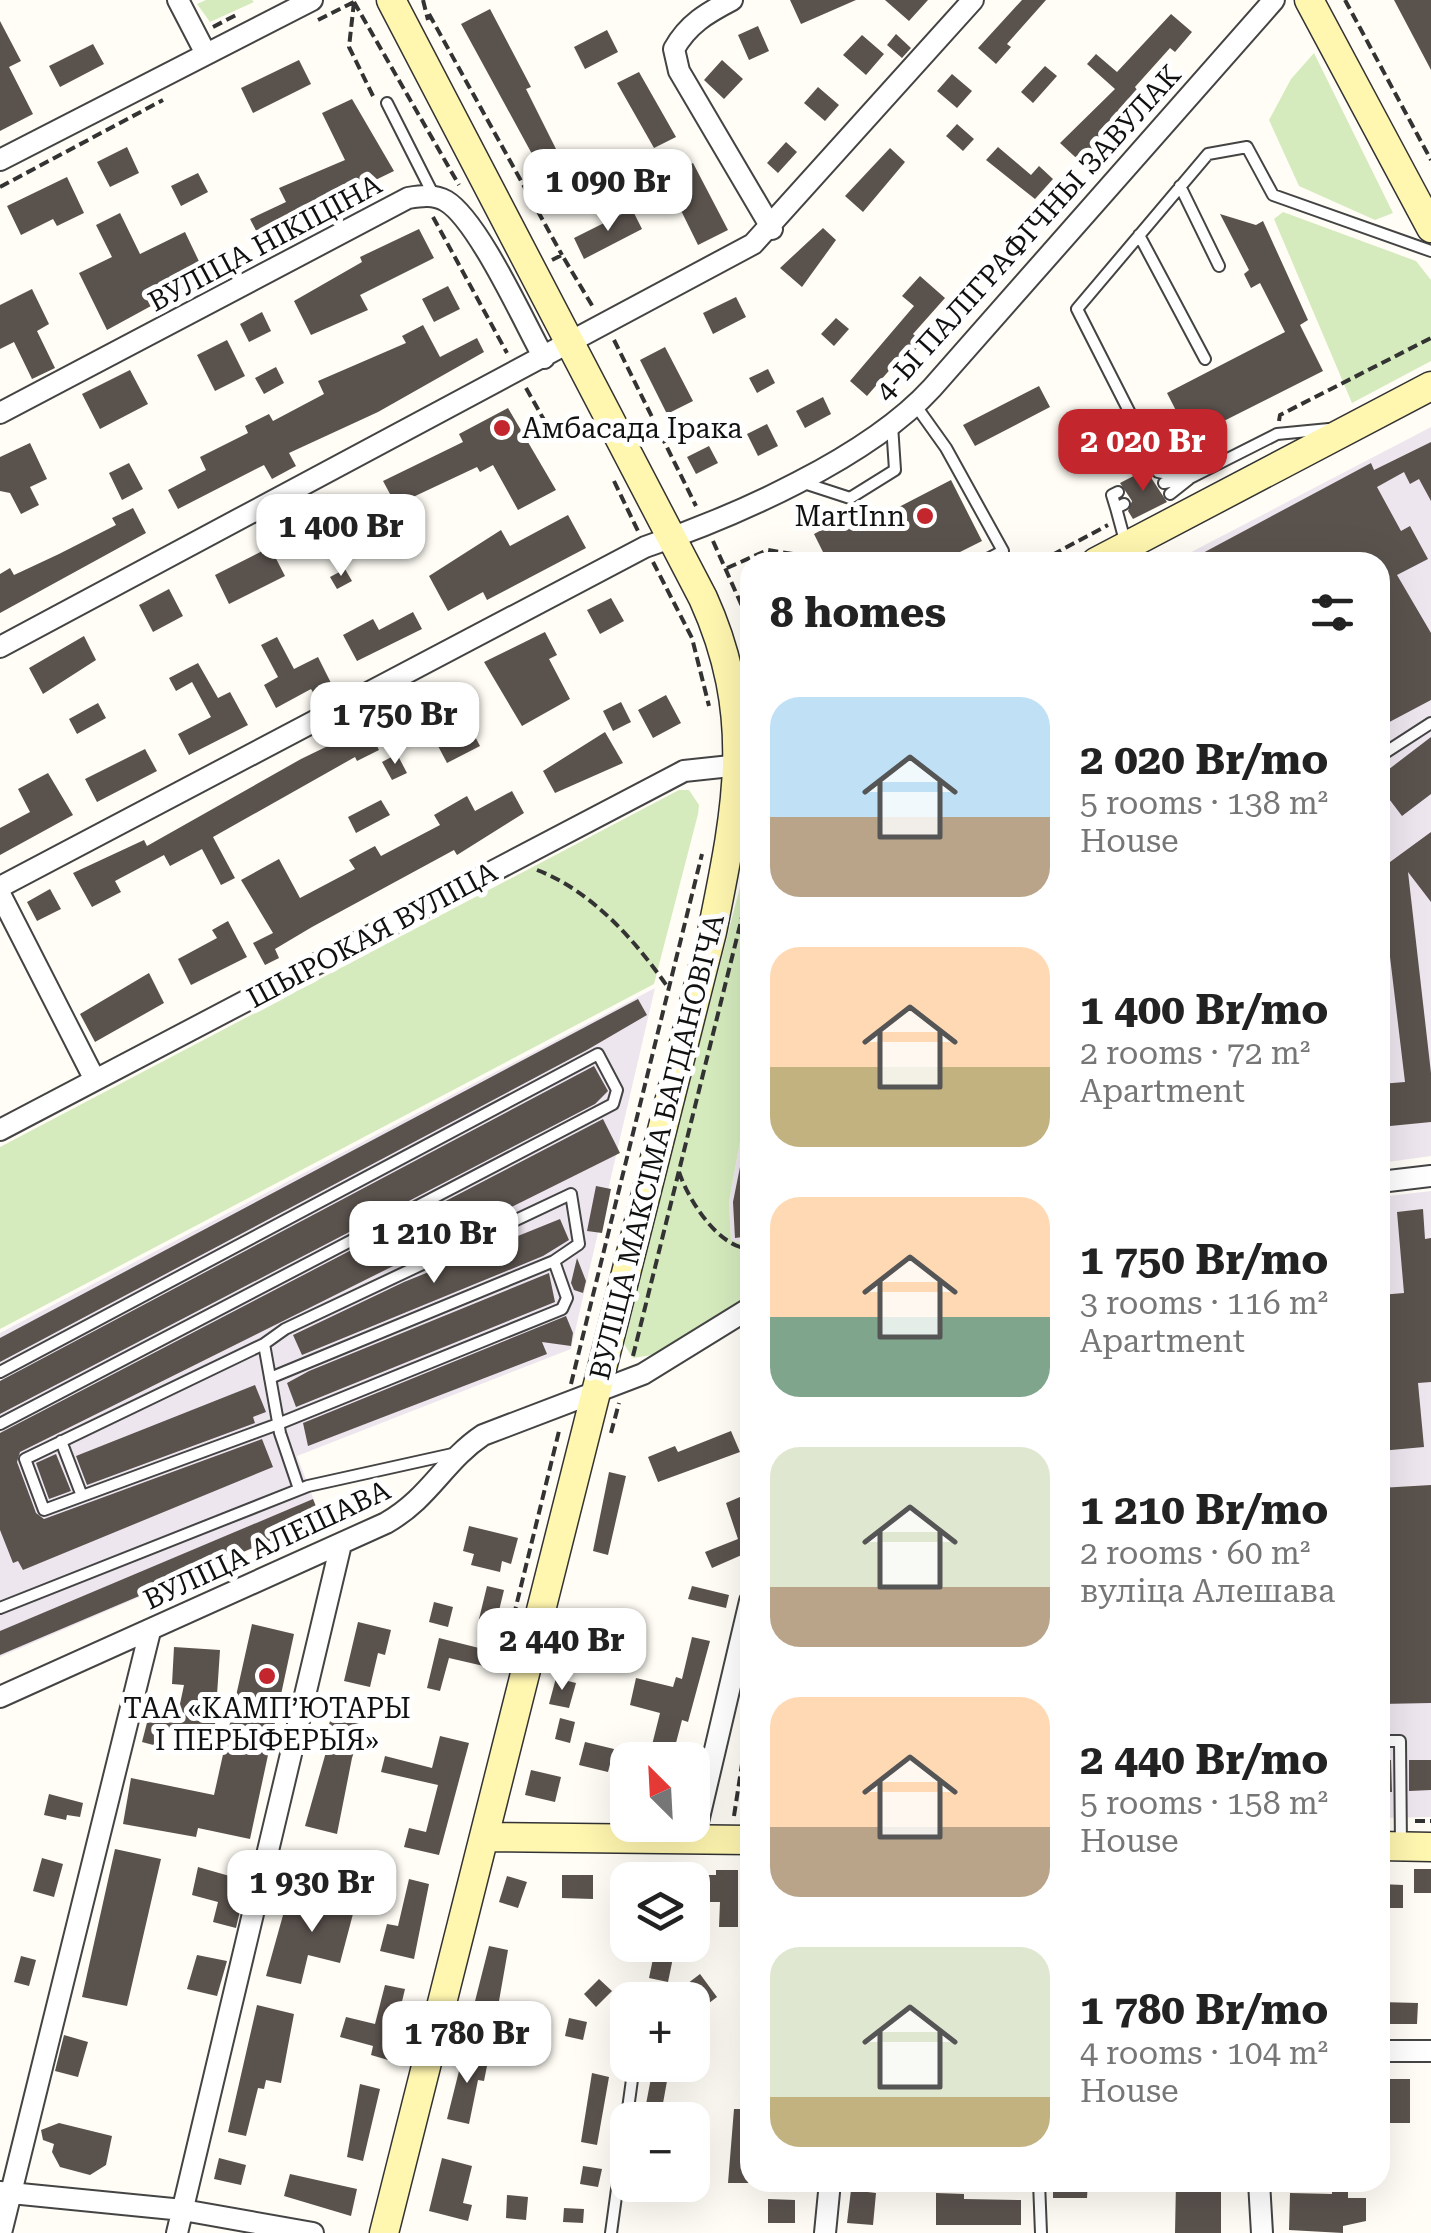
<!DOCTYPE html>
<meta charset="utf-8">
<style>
:root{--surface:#fff;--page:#f2f2f2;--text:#222;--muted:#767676;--accent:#c4262e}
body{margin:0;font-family:"Roboto Serif",serif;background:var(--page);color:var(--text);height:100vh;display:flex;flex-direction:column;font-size:38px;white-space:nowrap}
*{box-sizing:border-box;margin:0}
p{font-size:32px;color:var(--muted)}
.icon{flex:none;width:55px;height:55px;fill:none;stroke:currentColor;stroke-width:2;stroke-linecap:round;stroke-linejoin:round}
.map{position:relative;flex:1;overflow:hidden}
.drawer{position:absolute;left:740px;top:552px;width:650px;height:1640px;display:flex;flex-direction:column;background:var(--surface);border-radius:30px;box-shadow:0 10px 40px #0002}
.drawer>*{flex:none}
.needle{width:65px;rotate:336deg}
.controls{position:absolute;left:610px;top:1742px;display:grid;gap:20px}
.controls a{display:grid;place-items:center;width:100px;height:100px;border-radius:20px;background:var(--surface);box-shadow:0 10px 40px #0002;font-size:50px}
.price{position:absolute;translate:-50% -85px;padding:0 22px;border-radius:20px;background:#fff;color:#222;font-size:32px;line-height:65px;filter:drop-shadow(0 2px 5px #0008)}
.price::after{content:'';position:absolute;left:50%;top:60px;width:30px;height:22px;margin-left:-15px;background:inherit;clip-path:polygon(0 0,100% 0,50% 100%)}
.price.active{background:var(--accent);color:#fff}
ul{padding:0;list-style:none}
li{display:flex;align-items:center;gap:30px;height:250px;padding:0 30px}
li span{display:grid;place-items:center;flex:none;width:280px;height:200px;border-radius:30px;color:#555}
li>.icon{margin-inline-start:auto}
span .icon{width:120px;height:120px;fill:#fffc;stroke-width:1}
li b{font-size:42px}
h2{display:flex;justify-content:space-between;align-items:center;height:120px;padding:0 30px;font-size:42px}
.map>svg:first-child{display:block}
.industrial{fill:#eee6ef}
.green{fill:#d5ebbd}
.building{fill:#5a524d}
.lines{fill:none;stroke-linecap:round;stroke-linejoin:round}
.lane-casing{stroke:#444;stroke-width:14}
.street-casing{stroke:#444;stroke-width:24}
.secondary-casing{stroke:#333;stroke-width:31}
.path{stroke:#333;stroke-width:4;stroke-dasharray:10 5;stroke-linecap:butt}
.lane{stroke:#fff;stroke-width:10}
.street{stroke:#fff;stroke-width:20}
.secondary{stroke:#fff6b0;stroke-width:28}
.poi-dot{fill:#c4262e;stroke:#fff;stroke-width:4}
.labels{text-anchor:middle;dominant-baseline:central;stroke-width:10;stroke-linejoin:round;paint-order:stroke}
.street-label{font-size:28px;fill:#111;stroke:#fff}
.poi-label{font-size:28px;fill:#111;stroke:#fff;text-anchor:start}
</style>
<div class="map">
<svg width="1431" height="2233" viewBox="0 0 1431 2233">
<rect width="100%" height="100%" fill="#fffdf5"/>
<path class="industrial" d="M1431,427V1156L1380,1163V562H1172Z
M655,988L571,1349L297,1456L321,1519L0,1657V1333Z
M750,1086V1245H745L731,1240L729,1202Z
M1431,1191V1817L1380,1818V1197Z"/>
<path class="green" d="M206,0H252L254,2L210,22L197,4Z
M1314,53L1393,213L1375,220L1299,186L1269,120L1291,79Z
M1283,212L1416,261L1431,280V361L1352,403L1274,219Z
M679,790H689L699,805L698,814L654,984L0,1329V1147Z
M750,848V1086L729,1202L731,1240L750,1245V1295L652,1355L633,1358L624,1344L625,1334Z"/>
<path class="building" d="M790,0H856L801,24Z
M885,0H928L909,21Z
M1022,0H1046L1007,44L1011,47L996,64L978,48Z
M1394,0H1431V70Z
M490,9L531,87L526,89L557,151L562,149L587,197L562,209L461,24Z
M1171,14L1192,32L1175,52L1170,48L1135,87L1137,90L1117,113L1120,116L1100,138L1107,143L1086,167L1060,143L1115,89L1087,64L1096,54L1117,72Z
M0,21L21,61L9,67L33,114L0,131Z
M758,26L769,51L749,60L738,35Z
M607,30L618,52L585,69L574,47Z
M896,34L911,48L902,58L887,45Z
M862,35L884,54L866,75L843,55Z
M93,44L104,64L60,87L49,66Z
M299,60L311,84L253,113L241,88Z
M722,60L743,79L724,99L704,80Z
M1045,66L1057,76L1033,103L1021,92Z
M639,72L676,137L654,148L617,83Z
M952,74L972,91L957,108L937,91Z
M818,87L839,105L825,121L804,103Z
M352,99L394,171L363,186L361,181L280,220L287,233L263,244L250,219L286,202L279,188L345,160L322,113Z
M957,124L974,139L963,151L946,136Z
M786,142L797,152L778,173L767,163Z
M127,147L139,173L110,187L97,162Z
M998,147L1031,175L1039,166L1053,179L1035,199L986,160Z
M890,148L905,162L863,212L845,196Z
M693,163L728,230L698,245L665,178Z
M198,173L208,192L181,206L171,186Z
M67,177L84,213L57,226L53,219L21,235L7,206Z
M632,209L642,229L584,259L574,238Z
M120,213L140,254L185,232L206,276L107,330L79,273L112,257L96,225Z
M1220,214L1256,225L1263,221L1308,320L1300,325L1323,371L1190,438L1167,393L1285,332L1260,283L1251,288L1244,274L1249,270Z
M823,228L836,240L802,287L780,268Z
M419,229L434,258L360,295L368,310L311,335L294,301L362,262L360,257Z
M920,276L945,298L913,334L922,342L905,362L900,358L867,396L850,381L914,306L902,296Z
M448,286L460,309L434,322L422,299Z
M32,289L49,324L37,331L55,368L32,379L14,342L0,349V305Z
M736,297L746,317L713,334L703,313Z
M262,312L271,331L249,342L240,324Z
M836,318L849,329L834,346L821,334Z
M423,325L440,357L477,338L484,352L378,412L289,453L296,466L272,479L264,465L178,509L168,490L206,470L200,457L248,433L245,426L269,414L273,421L324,394L318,381L406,343L402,336Z
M227,340L245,376L215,391L197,355Z
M665,347L693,401L667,414L640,360Z
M276,367L284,383L264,394L255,378Z
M768,369L775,383L757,393L749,378Z
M130,370L148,404L100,429L82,394Z
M1039,386L1050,407L975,446L963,425Z
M823,397L831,414L805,428L796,411Z
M508,408L556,490L518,510L493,465L480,472L477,467L396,505L383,481L463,442L459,434Z
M767,424L778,446L758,456L747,434Z
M1431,442V501L1419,479L1410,484L1404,472L1377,487L1401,531L1410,526L1428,559L1397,575L1431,633V700L1380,727V562H1186L1371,463L1374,470Z
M30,443L47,479L30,487L39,505L21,514L10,493L0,491V457Z
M709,446L718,463L696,474L687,457Z
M129,463L143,489L122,500L109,473Z
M1151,467L1150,476L1167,502L1133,519L1128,511L1132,501L1120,483Z
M951,480L982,541L940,562H828L814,534L861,509L868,523Z
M365,507L376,528L349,542L338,521Z
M133,508L146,533L0,613V574L10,568L14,575L59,554L116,525L112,518Z
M568,515L586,548L487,600L483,592L448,611L429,576L501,530L510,546Z
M308,519L321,543L307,551L294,526Z
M270,547L285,576L229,604L215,575Z
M345,569L352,581L337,589L330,577Z
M169,589L183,616L153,632L139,605Z
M611,598L624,621L600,634L587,610Z
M413,612L422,629L357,661L343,635L373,619L379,630Z
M545,632L557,655L549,659L570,699L522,726L484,662Z
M84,636L96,660L43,694L29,668Z
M277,637L294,669L318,657L332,685L314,694L311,689L276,708L264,685L278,677L261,645Z
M198,663L218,698L230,692L248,725L189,755L178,734L211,717L192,682L176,691L169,678Z
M423,690L430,704L448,695L467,732L471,729L480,746L447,763L428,727L418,732L401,701Z
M666,695L681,723L653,738L638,710Z
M621,702L631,722L613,731L603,711Z
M98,703L106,718L77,734L69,719Z
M367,727L379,750L357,761L355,757L213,837L235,878L221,885L202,849L170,866L164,855L115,881L121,892L92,907L73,873L144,840L147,846L301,759Z
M605,732L623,763L555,793L543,771Z
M1431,737V794L1402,816L1380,787V776Z
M145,749L157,771L97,802L85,779Z
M397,754L407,773L392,780L382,762Z
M48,773L73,815L0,855V828L30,812L18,789Z
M512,791L524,813L457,855L454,850L312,927L275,949L279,958L265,965L253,943L273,933L241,880L279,859L300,898L355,869L349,860L375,846L381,856L440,825L434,815L467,796L475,811Z
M381,800L390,815L356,833L348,817Z
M1431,832V902L1408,872L1431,1073V1122L1380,1127V1084L1405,1082L1387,932L1380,920V846L1390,862Z
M50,889L61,909L37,921L27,902Z
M228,921L247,957L191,985L178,959L217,938L212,930Z
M149,973L164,1003L95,1042L80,1014Z
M638,999L647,1015L587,1050L0,1362V1338Z
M594,1066L608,1091L595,1104L0,1414V1381Z
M603,1119L620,1153L20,1452L17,1462L36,1513L44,1519L262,1439L273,1467L23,1570L18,1561L13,1563L0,1530V1433Z
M743,1152L750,1153V1236L735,1238L733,1202Z
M596,1186L611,1189L602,1233L587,1231Z
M1423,1209L1425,1239L1431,1238V1382L1418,1383L1424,1447L1380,1451V1295L1404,1293L1397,1212Z
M560,1219L569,1240L543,1256L302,1355L293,1335L404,1282Z
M577,1258L586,1281L583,1293L574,1290L571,1283Z
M549,1273L555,1302L296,1407L287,1383L309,1371Z
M566,1316L573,1333L571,1346L542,1342L547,1354L308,1446L303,1423Z
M255,1385L266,1412L253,1417L255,1423L87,1485L76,1456Z
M731,1431L740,1452L658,1482L648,1457L675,1446L678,1452Z
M56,1454L71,1491L49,1499L36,1463Z
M609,1472L626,1476L608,1555L593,1551Z
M1431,1485V1703L1380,1704V1488Z
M747,1494L750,1568L744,1554L712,1568L705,1552L738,1539L726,1503Z
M313,1499L321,1519L0,1655V1631Z
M469,1526L518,1538L511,1564L502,1561L500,1572L471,1565L474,1554L463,1551Z
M487,1586L504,1590L496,1623L479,1619Z
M692,1586L729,1595L726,1608L688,1599Z
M434,1602L453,1607L448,1627L429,1622Z
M578,1609L595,1613L585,1650L564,1645Z
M358,1622L391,1630L385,1655L378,1653L370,1687L344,1681Z
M252,1624L294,1634L250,1839L198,1828L196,1837L123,1824L131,1778L214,1795Z
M692,1637L710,1641L688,1722L682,1720L672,1758L650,1753L660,1713L630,1705L636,1678L673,1687L676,1677L682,1679Z
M439,1638L491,1651L488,1667L449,1658L440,1691L427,1688Z
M174,1647L220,1650L214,1740L162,1729L157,1746L142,1742L150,1711L177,1718L184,1685L172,1684Z
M556,1678L576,1683L569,1708L549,1704Z
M331,1717L363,1725L352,1758L337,1834L305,1826L326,1752H322Z
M560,1718L575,1722L570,1743L555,1739Z
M440,1736L469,1743L439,1855L404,1847L409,1828L426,1832L438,1785L381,1772L385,1756L432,1768Z
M585,1742L614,1749L608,1772L579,1765Z
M1380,1760H1391L1392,1792H1380Z
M1409,1760H1431V1790L1409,1791Z
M531,1770L561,1777L555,1802L525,1795Z
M49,1794L83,1803L80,1817L67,1815L66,1820L44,1815Z
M115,1849L161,1859L127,2006L82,1997Z
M298,1854L339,1864L333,1888L292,1878Z
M42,1858L63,1864L54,1897L33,1891Z
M198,1867L247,1881L236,1928L213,1922L218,1902L192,1895Z
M1414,1869H1431V1893H1414Z
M716,1870H738V1927H719L720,1902H692V1875H716Z
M562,1875H593V1899L562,1898Z
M507,1876L527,1882L518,1908L499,1902Z
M409,1879L429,1884L414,1959L380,1951L387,1924L398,1926Z
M1380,1884L1403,1885V1908H1380Z
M322,1886L358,1895L340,1963L308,1955L301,1984L266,1976L285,1908L314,1916Z
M489,1946L508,1950L496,2018L472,2013Z
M655,1949L674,1953L668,1982L649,1978Z
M197,1955L227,1961L217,1996L187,1989Z
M21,1956L36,1960L29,1986L14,1982Z
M700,1974L717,1997L692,2016V2000H666Z
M599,1979L612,1991L596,2007L584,1994Z
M385,1985L405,1989L388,2060L371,2055L373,2046L340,2037L346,2017L375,2024Z
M1380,2002L1418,2003L1417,2024H1380Z
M257,2005L294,2014L281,2083L266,2080L264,2089L258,2088L246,2136L228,2132Z
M569,2018L587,2022L583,2040L565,2036Z
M64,2035L88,2042L78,2077L55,2071Z
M464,2051L489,2056L484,2081L478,2080L469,2124L447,2119Z
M592,2073L609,2077L597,2145L581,2142Z
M651,2078L667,2081L660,2120H643Z
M1388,2079H1410V2123H1387Z
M360,2084L380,2089L363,2161L347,2157Z
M734,2109H750V2183H728Z
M59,2123L112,2136L106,2165L90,2175L60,2167L52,2152L54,2144L43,2140L41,2130Z
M219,2158L246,2165L241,2185L214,2179Z
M442,2158L472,2166L463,2203L472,2205L468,2221L429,2211Z
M583,2166L602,2169L598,2187L580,2184Z
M290,2174L357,2189L351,2216L284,2196Z
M1053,2182H1088L1087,2198H1053Z
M1176,2182H1221V2233H1175Z
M1332,2187H1348V2198H1366V2221L1343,2226V2233L1289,2230L1290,2193L1332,2194Z
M851,2190L876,2193L873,2225L847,2223Z
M936,2193L964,2194V2199L1021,2200V2225H936Z
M507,2195L528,2197L526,2220L506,2218Z
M768,2199L795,2200V2223H768Z
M564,2208L584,2209L583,2223L563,2222Z"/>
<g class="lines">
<g class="lane-casing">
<path id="lane" d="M387,103L434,196
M1180,186L1219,266
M1139,235L1205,359
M916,406L946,448L1003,551L982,562
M1158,472L1184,477
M1190,478L1135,423L1077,309L1208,154L1247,147L1273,195L1431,251
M804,483L850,498L895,470L892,425
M1164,483L1190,478L1277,434L1329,429
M1170,494L1189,479
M1124,504L1116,508L1125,541
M1116,508L1112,495L1118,492
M1380,756L1431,723
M264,1344L280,1433L299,1489
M0,1372L598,1054L617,1090L613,1104L0,1424
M270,1378L554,1261L567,1298L562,1309L278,1424L44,1510L25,1459L264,1344L285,1329L571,1194L579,1244L554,1261
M61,1441L82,1496
M0,1608L308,1486L457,1453
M1380,1741H1400L1401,1846
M1039,2182L1041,2233
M611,2233L634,2065"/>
</g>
<g class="street-casing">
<path id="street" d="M178,0L205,52
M732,0C707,13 688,24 674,49L679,71L772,229
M0,160L312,0
M0,413L408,198C421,196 434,194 446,201C478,220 524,322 544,358
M0,647L753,244L973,0
M0,887L645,547C734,517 868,458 932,388L1274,0
M0,894L95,1080
M0,1130L684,771L740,765
M1380,1182L1431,1176
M0,1697L386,1523C430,1498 444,1461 483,1435L643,1374L750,1308
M694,1839L750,1601
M1380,2051H1431
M1259,2182L1262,2233
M0,2192L183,2210L313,2233
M1,2233L150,1631
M177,2233L341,1544
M825,2233L830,2182"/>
</g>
<g class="secondary-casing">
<path id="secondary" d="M1309,0L1431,228
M1096,562L1431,386
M484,1837L750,1840
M1380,1846L1431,1847
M384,2233L712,932C737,809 757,717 703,598L391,0"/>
</g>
<path class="path" d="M423,0L428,20
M1345,0L1431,160
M354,2L459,185
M354,2L349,47L373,96
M429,14L562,255
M318,20L354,2
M213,27L236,15
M0,187L163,100
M433,217L507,353
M552,260L562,255L593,307
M614,340L696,506
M526,388L552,434L585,418
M1279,421L1280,415L1431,338
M614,481L638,531
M713,541L750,624
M653,562L692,638L709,706
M1039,562L1108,525
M727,568L768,550L812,557L815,562
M537,870C592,891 636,941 669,989
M679,1172C689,1201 718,1247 750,1249
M633,1356L750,885
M571,1384L702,854
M611,1433L619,1403
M510,1631L560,1427
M734,1816L750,1712
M1415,1821H1431"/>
<use href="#lane" class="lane"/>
<use href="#street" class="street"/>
<use href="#secondary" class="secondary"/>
</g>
<g class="poi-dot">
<circle cx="502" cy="428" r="10"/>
<circle cx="925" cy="516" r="10"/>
<circle cx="267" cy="1676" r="10"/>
</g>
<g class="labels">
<g class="street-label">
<text transform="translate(1028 233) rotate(-48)">4-Ы ПАЛІГРАФІЧНЫ ЗАВУЛАК</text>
<text transform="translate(265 243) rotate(-28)">ВУЛІЦА НІКІЦІНА</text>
<text transform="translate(372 935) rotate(-28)">ШЫРОКАЯ ВУЛІЦА</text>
<text transform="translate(657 1147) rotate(-76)">ВУЛІЦА МАКСІМА БАГДАНОВІЧА</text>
<text transform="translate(267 1545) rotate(-25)">ВУЛІЦА АЛЕШАВА</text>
</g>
<g class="poi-label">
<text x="522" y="428">Амбасада Ірака</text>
<text x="905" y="516" text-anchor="end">MartInn</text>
<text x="267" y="1708" text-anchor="middle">ТАА «КАМПʼЮТАРЫ<tspan x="267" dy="32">I ПЕРЫФЕРЫЯ»</tspan></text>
</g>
</g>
</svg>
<div class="controls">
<a><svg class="needle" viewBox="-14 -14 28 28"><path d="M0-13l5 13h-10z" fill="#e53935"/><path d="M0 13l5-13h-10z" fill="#767676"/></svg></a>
<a><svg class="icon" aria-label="layers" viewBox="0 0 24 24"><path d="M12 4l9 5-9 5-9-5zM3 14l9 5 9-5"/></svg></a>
<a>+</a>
<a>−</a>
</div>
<b class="price" style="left:608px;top:234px">1 090 Br</b>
<b class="price active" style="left:1143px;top:494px">2 020 Br</b>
<b class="price" style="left:341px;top:579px">1 400 Br</b>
<b class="price" style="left:395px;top:767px">1 750 Br</b>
<b class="price" style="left:434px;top:1286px">1 210 Br</b>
<b class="price" style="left:562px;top:1693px">2 440 Br</b>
<b class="price" style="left:312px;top:1935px">1 930 Br</b>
<b class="price" style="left:467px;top:2086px">1 780 Br</b>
<section class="drawer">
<h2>8 homes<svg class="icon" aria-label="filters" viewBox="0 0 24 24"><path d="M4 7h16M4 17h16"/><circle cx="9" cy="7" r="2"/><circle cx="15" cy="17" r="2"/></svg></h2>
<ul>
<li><span style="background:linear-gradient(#bfe0f5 60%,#b9a48a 0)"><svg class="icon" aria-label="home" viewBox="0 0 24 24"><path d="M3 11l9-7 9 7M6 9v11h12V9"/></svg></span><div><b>2 020 Br/mo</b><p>5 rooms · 138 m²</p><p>House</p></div></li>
<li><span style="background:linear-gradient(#ffd9b3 60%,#c2b280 0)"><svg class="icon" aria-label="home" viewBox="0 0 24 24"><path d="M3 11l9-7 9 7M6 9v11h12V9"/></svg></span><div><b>1 400 Br/mo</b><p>2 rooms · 72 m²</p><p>Apartment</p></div></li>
<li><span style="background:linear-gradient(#ffd9b3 60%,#7fa58c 0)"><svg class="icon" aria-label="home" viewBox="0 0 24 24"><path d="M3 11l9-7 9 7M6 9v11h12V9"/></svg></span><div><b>1 750 Br/mo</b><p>3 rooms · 116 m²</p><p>Apartment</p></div></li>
<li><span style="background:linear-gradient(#dfe7d0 70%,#b9a48a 0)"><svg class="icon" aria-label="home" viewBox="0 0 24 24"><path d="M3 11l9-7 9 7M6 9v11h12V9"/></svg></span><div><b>1 210 Br/mo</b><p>2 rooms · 60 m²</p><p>вуліца Алешава</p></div></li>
<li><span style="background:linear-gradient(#ffd9b3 65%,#b9a48a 0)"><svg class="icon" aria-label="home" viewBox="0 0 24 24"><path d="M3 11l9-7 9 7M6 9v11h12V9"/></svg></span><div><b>2 440 Br/mo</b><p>5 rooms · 158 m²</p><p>House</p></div></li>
<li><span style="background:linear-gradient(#dfe7d0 75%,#c2b280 0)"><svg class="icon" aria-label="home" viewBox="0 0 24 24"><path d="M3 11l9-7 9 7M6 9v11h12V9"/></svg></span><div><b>1 780 Br/mo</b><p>4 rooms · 104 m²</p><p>House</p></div></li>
</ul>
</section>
</div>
